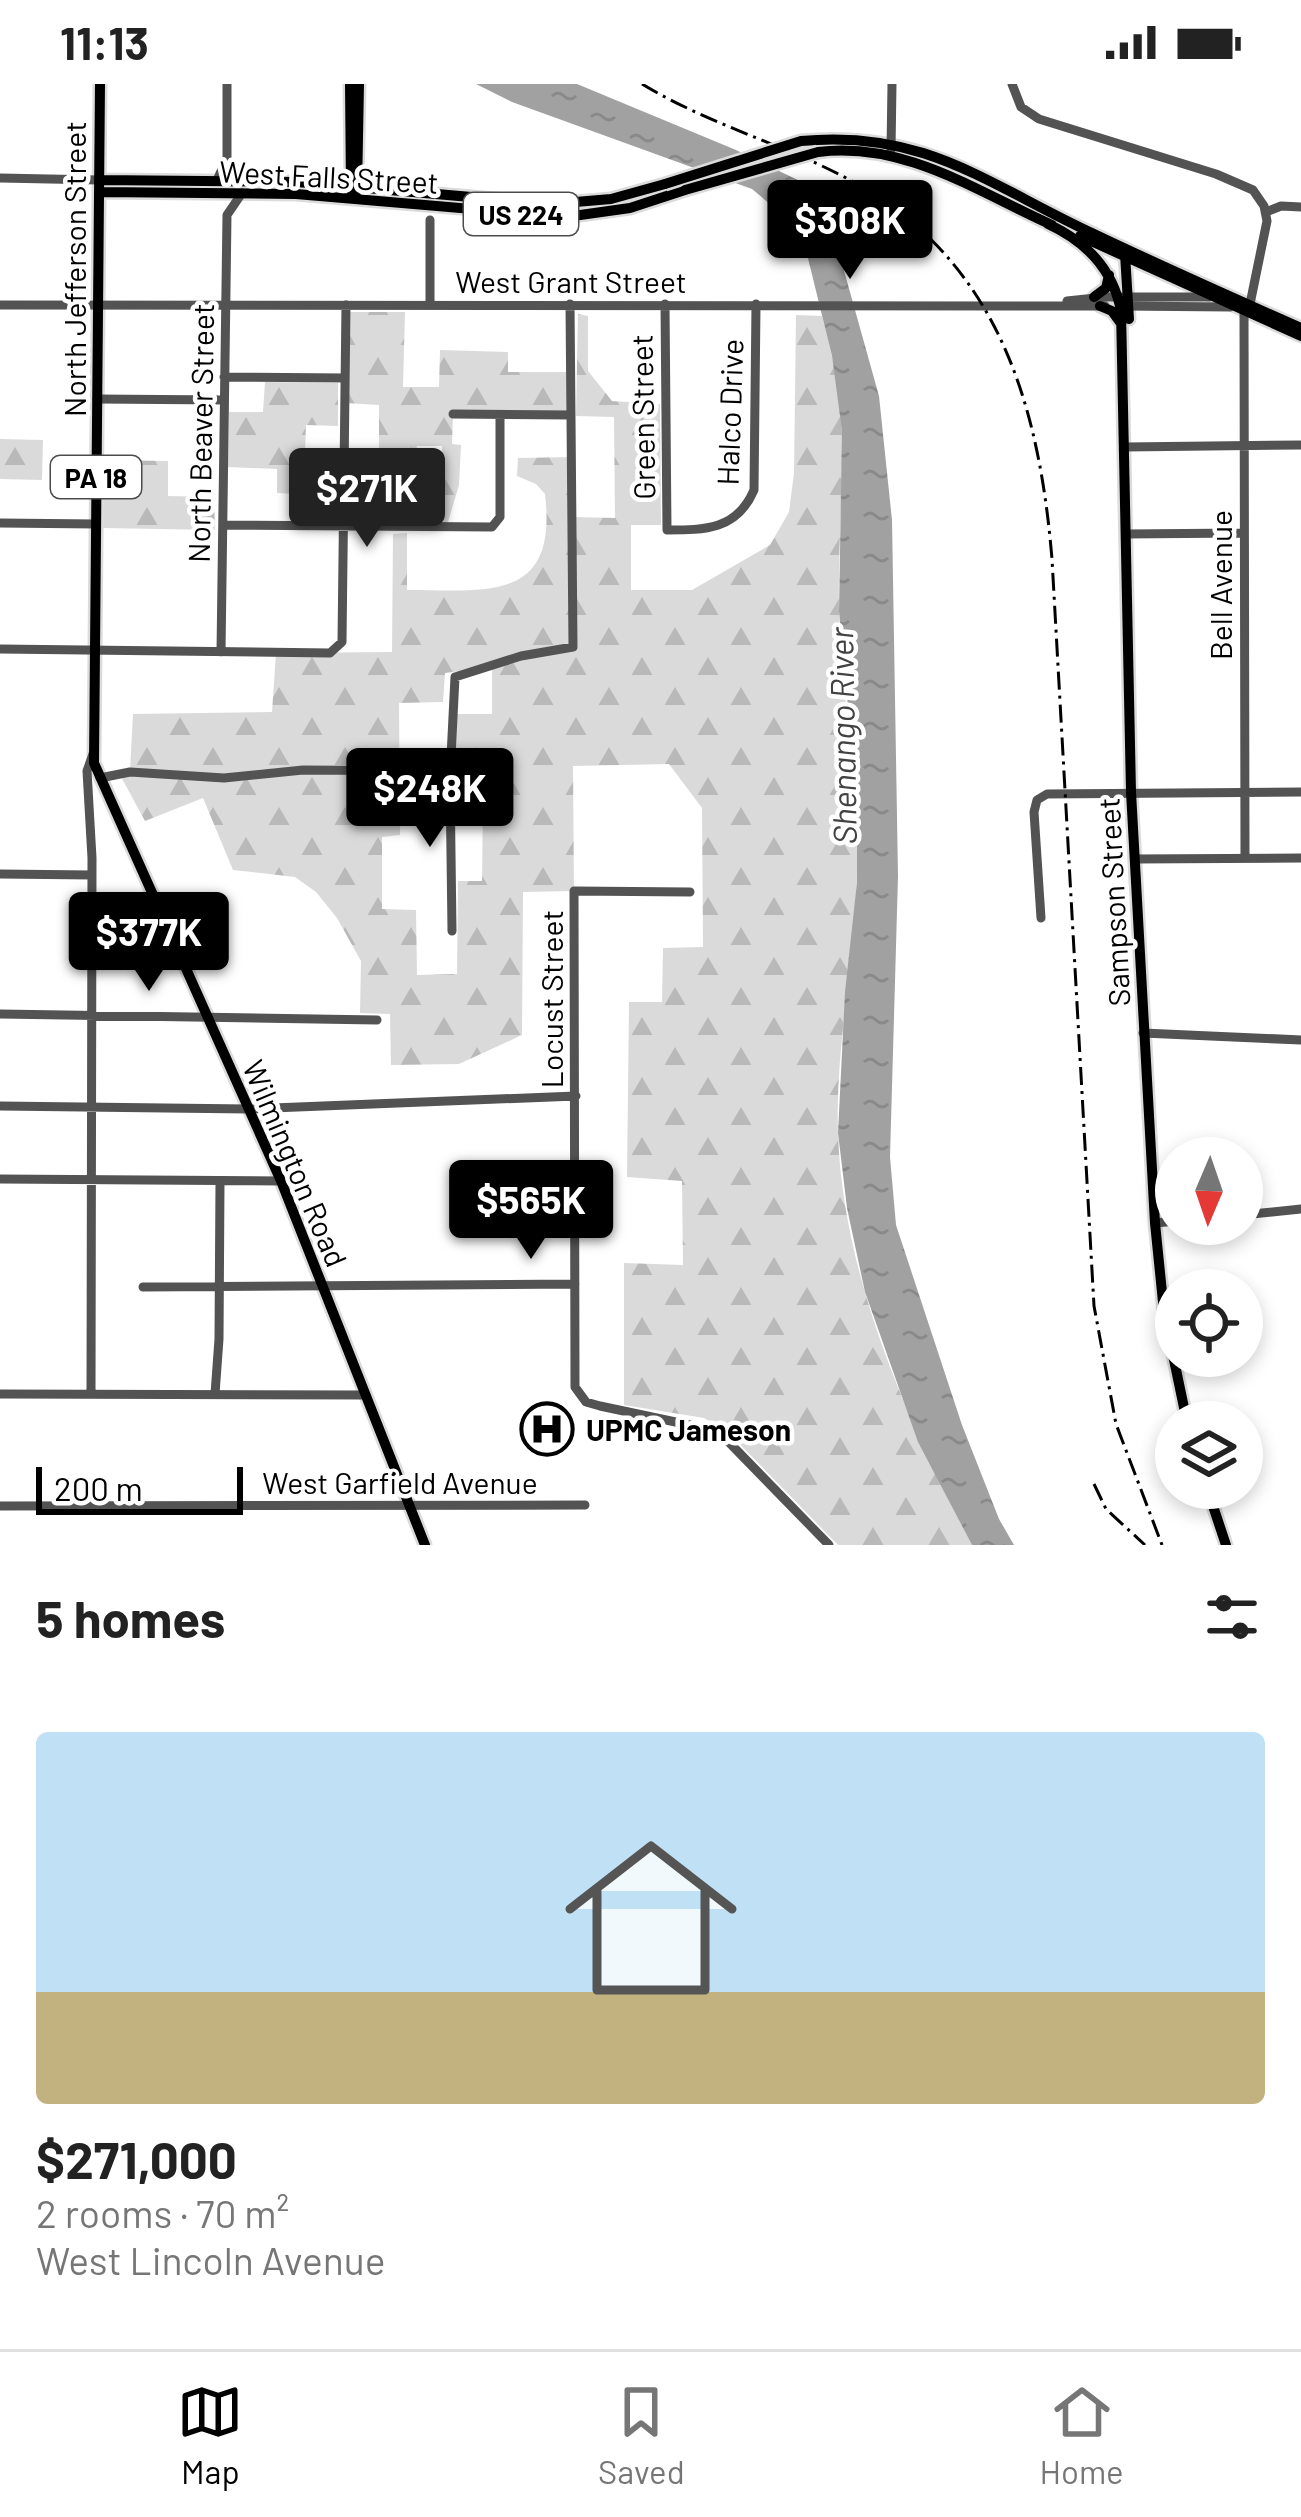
<!DOCTYPE html>
<meta charset="utf-8">
<style>
:root{--surface:#fff;--page:#f2f2f2;--text:#222;--muted:#767676;--line:#e0e0e0;--accent:#000}
body{margin:0;font-family:Barlow,sans-serif;background:var(--page);color:var(--text);height:100vh;display:flex;flex-direction:column;font-size:45px;white-space:nowrap}
*{box-sizing:border-box;margin:0}
p{font-size:39px;color:var(--muted)}
.icon{flex:none;width:66px;height:66px;fill:none;stroke:currentColor;stroke-width:2;stroke-linecap:round;stroke-linejoin:round}
.map{position:relative;height:1461px;overflow:hidden}
.side{display:flex;flex-direction:column;background:var(--surface);flex:1}
.side>*{flex:none}
.needle{width:78px;rotate:182deg}
.buttons{position:absolute;left:1155px;top:1053px;display:grid;gap:24px}
.buttons a{display:grid;place-items:center;width:108px;height:108px;border-radius:50%;background:var(--surface);box-shadow:0 6px 18px #0003;font-size:60px}
.scale{position:absolute;left:36px;bottom:30px;width:207px;box-sizing:border-box;padding-left:12px;border:6px solid #000;border-top:0;font-size:33px;line-height:42px;white-space:nowrap;color:#000;-webkit-text-stroke:9px #fff;paint-order:stroke}
.price{position:absolute;translate:-50% -102px;padding:0 27px;border-radius:12px;background:var(--accent);color:#fff;font-size:39px;line-height:78px;filter:drop-shadow(0 3px 6px #0008)}
.price::after{content:'';position:absolute;left:50%;top:72px;width:36px;height:27px;margin-left:-18px;background:inherit;clip-path:polygon(0 0,100% 0,50% 100%)}
.price.current{background:#222;color:#fff}
ul{padding:0;list-style:none}
li{display:grid;align-content:center;gap:24px;height:636px;padding:0 36px}
li+li{border-top:3px solid var(--line)}
li span{display:grid;place-items:center;height:372px;border-radius:12px;color:#555}
li>.icon{margin-inline-start:auto}
span .icon{width:216px;height:216px;fill:#fffc;stroke-width:1}
li b{font-size:51px}
h2{display:flex;justify-content:space-between;align-items:center;height:144px;padding:0 36px;font-size:51px}
.status{display:flex;justify-content:space-between;align-items:center;height:84px;padding:0 60px;background:var(--surface);direction:ltr}
.status svg{height:33px;fill:currentColor}
.menu{display:flex;justify-content:space-around;align-items:center;height:168px;border-top:3px solid var(--line);background:var(--surface);font-size:33px;color:var(--muted)}
.menu a{display:grid;justify-items:center;gap:6px}
.menu .current{color:var(--accent)}
.map>svg:first-child{display:block}
.forest{fill:url(#forest-firs);fill-rule:evenodd}
.water{fill:url(#water-ripples)}
.lines{fill:none;stroke-linecap:round;stroke-linejoin:round}
.major-casing{stroke:#dbdbdb;stroke-width:15}
.minor{stroke:#535353;stroke-width:9}
.major{stroke:#000;stroke-width:10}
.rail{stroke:#000;stroke-width:3;stroke-dasharray:18 6 3 6;stroke-linecap:butt}
.major-bridge-casing{stroke:#dbdbdb;stroke-width:15;stroke-linecap:butt}
.major-bridge{stroke:#000;stroke-width:10}
.labels{text-anchor:middle;dominant-baseline:central;stroke-width:9;stroke-linejoin:round;paint-order:stroke}
.shield{fill:#fff;stroke:#4c4c4c;stroke-width:3}
.shield-label{font-size:27px;font-weight:bold;fill:#000}
.street-label{font-size:30px;fill:#000;stroke:#fff}
.poi-label{font-size:30px;font-weight:bold;fill:#000;stroke:#fff;text-anchor:start}
.water-label{font-size:33px;font-style:italic;fill:#424242;stroke:#fff}
</style>
<div class="status"><b>11:13</b><svg viewBox="0 0 49 12"><path d="M0 12V9h3v3zM5 12V6h3v6zM10 12V3h3v9zM15 12V0h3v12zM26 1h20v11H26zM47 4h2v5h-2z"/></svg></div>
<div class="map">
<svg width="1301" height="1461" viewBox="0 0 1301 1461">
<defs>
<pattern id="forest-firs" width="22" height="20" patternUnits="userSpaceOnUse" patternTransform="scale(3)"><rect width="22" height="20" fill="#dadada"/><path d="M5 1l3.5 6h-7zM16 11l3.5 6h-7z" fill="#b9b9b9"/></pattern>
<pattern id="water-ripples" width="26" height="14" patternUnits="userSpaceOnUse" patternTransform="scale(3)"><rect width="26" height="14" fill="#a1a1a1"/><path d="M2 4q2-2 4 0t4 0M15 11q2-2 4 0t4 0" fill="none" stroke="#898989"/></pattern>
</defs>
<rect width="100%" height="100%" fill="#fff"/>
<path class="forest" d="M346,228H405L403,303H439L440,266L508,268V288H572L571,331H453L452,360L461,361L459,401L446,445L426,444L443,392L442,362H417L400,444L343,442L344,380L379,377V321L345,319Z
M578,230L588,232V287L612,317L660,320L661,441H631V506H692L770,461L789,428L794,389L796,231L822,232C832,269 841,309 842,348C843,406 838,464 839,521C841,613 860,702 857,794C855,879 835,963 838,1048C842,1190 907,1337 972,1461H838L727,1347L704,1334L624,1321V1179L683,1181L682,1097L627,1093L629,918H662L663,864L703,863L702,724L669,680L573,682L574,807L523,808L522,951L459,980L391,981L390,930L360,929L361,877L337,834L316,808L295,793L233,786L203,714L145,737L119,689L130,687L133,630L272,628L276,569L392,568L393,450L407,449V506C487,506 558,519 545,410L536,400L517,392L518,374L573,373V433L615,434L614,333L576,332ZM492,583V630H453L451,710L483,712L482,797H458L457,890L417,891L416,826L382,825V753L400,751L399,619L443,618L445,589Z
M265,298L338,299V342L306,341L305,370L340,372L339,395L316,393L315,411L277,409V385L228,383L229,328H263Z
M0,355L43,356L42,396L0,395Z
M104,376L168,377V412L214,413L215,446L103,444Z"/>
<path class="water" d="M476,0H577L736,66L806,100L826,122L879,312L892,436L898,792L890,1073L896,1141L962,1341L999,1435L1014,1461H972L918,1358L865,1208L847,1124L838,1049L845,908L857,798V720L839,527L842,347L832,272L805,162L783,131L752,105L512,18Z"/>
<g class="lines">
<g class="major-casing">
<path id="major" d="M100,0L94,679L281,1097L425,1461
M350,0L351,106
M801,57C924,45 987,100 1092,149C1161,182 1231,213 1301,244
M818,68C904,57 976,107 1052,141
M99,96L297,98L552,120L611,115L665,100
M357,107L359,0
M99,108L296,110L566,133L630,124L685,106
M1048,140C1087,158 1113,185 1121,227L1131,708L1155,1139L1164,1228L1187,1338
M1080,152L1301,252
M1125,170L1129,235
M1094,213L1106,204L1109,191
M1100,222L1112,227L1120,238
M1207,1404L1226,1461"/>
</g>
<path class="minor" d="M1012,0L1021,23L1039,35L1216,90L1253,106L1264,122L1267,137L1250,220
M891,66L892,0
M0,94L99,96
M217,96L227,74V0
M1266,128L1281,122L1301,123
M430,136V221
M1067,217L1105,213H1209
M665,220L667,446C705,446 737,446 754,406L756,220
M0,221L1105,222
M1121,222L1230,223
M1244,228L1245,774
M224,293L345,294
M97,315L224,316
M453,330L571,331
M1125,363L1301,361
M0,439L96,440
M223,441L492,443L500,433V331
M1126,450L1243,449
M0,565L330,569L342,558L346,221
M221,568L227,131L242,109
M100,694L130,688L224,694L303,686L451,687
M1135,775L1301,774
M0,790L92,791
M690,808L574,807L575,1303L586,1318L600,1322L718,1347L829,1461
M1041,834L1034,728L1037,716L1047,710L1301,708
M452,847L450,693L455,593L521,572L573,563L570,220
M0,930L377,936
M1143,949L1301,956
M0,1022L248,1025L576,1012
M0,1095L281,1097
M467,1100L575,1101
M1242,1131L1301,1125
M1155,1139L1176,1137
M143,1203L575,1200
M0,1310L366,1311
M91,1310L92,774L87,687L93,670
M215,1310L219,1255L220,1097
M0,1422L585,1421"/>
<use href="#major" class="major"/>
<path class="rail" d="M642,0C708,40 783,60 850,96C998,176 1039,320 1052,475L1094,1222L1116,1340L1162,1461
M1094,1400L1106,1425L1145,1461"/>
<g class="major-bridge-casing">
<path id="major-bridge" d="M665,100L801,57
M685,106L818,68"/>
</g>
<use href="#major-bridge" class="major-bridge"/>
</g>
<defs>
<g id="hospital-ring" transform="scale(2.7)"><circle r="9.5" fill="#fff" stroke="#000" stroke-width="1.5"/><path d="M-5-5h3v3.5h4V-5h3V5h-3V1.5h-4V5h-3Z" fill="#000"/></g>
</defs>
<g fill-rule="evenodd">
<use href="#hospital-ring" x="547" y="1345"/>
</g>
<g class="labels">
<g class="shield">
<rect x="464" y="109" width="114" height="42" rx="9"/>
<rect x="51" y="372" width="90" height="42" rx="9"/>
</g>
<g class="shield-label">
<text x="521" y="130">US 224</text>
<text x="96" y="393">PA 18</text>
</g>
<g class="street-label">
<text transform="translate(329 92) rotate(3)">West Falls Street</text>
<text transform="translate(74 185) rotate(-90)">North Jefferson Street</text>
<text x="571" y="197">West Grant Street</text>
<text transform="translate(729 328) rotate(-88)">Halco Drive</text>
<text transform="translate(642 333) rotate(-91)">Green Street</text>
<text transform="translate(200 349) rotate(-89)">North Beaver Street</text>
<text transform="translate(1220 501) rotate(-90)">Bell Avenue</text>
<text transform="translate(1113 818) rotate(-93)">Sampson Street</text>
<text transform="translate(551 915) rotate(-90)">Locust Street</text>
<text transform="translate(296 1079) rotate(67)">Wilmington Road</text>
<text x="400" y="1398">West Garfield Avenue</text>
</g>
<g class="poi-label">
<text x="586" y="1345">UPMC Jameson</text>
</g>
<g class="water-label">
<text transform="translate(842 652) rotate(-91)">Shenango River</text>
</g>
</g>
</svg>
<div class="buttons">
<a><svg class="needle" viewBox="-14 -14 28 28"><path d="M0-13l5 13h-10z" fill="#e53935"/><path d="M0 13l5-13h-10z" fill="#767676"/></svg></a>
<a><svg class="icon" aria-label="locate" viewBox="0 0 24 24"><circle cx="12" cy="12" r="6"/><path d="M12 2v4M12 18v4M2 12h4M18 12h4"/></svg></a>
<a><svg class="icon" aria-label="layers" viewBox="0 0 24 24"><path d="M12 4l9 5-9 5-9-5zM3 14l9 5 9-5"/></svg></a>
</div>
<div class="scale">200 m</div>
<b class="price" style="left:850px;top:198px">$308K</b>
<b class="price current" style="left:367px;top:466px">$271K</b>
<b class="price" style="left:430px;top:766px">$248K</b>
<b class="price" style="left:149px;top:910px">$377K</b>
<b class="price" style="left:531px;top:1178px">$565K</b>
</div>
<section class="side">
<h2>5 homes<svg class="icon" aria-label="filters" viewBox="0 0 24 24"><path d="M4 7h16M4 17h16"/><circle cx="9" cy="7" r="2"/><circle cx="15" cy="17" r="2"/></svg></h2>
<ul>
<li><span style="background:linear-gradient(#bfe0f5 70%,#c2b280 0)"><svg class="icon" aria-label="home" viewBox="0 0 24 24"><path d="M3 11l9-7 9 7M6 9v11h12V9"/></svg></span><div><b>$271,000</b><p>2 rooms · 70 m²</p><p>West Lincoln Avenue</p></div></li>
</ul>
</section>
<nav class="menu">
<a class="current"><svg class="icon" aria-label="map" viewBox="0 0 24 24"><path d="M3 6l6-2 6 2 6-2v14l-6 2-6-2-6 2zM9 4v14M15 6v14"/></svg>Map</a>
<a><svg class="icon" aria-label="saved" viewBox="0 0 24 24"><path d="M7 4h10v16l-5-4-5 4z"/></svg>Saved</a>
<a><svg class="icon" aria-label="home" viewBox="0 0 24 24"><path d="M3 11l9-7 9 7M6 9v11h12V9"/></svg>Home</a>
</nav>
